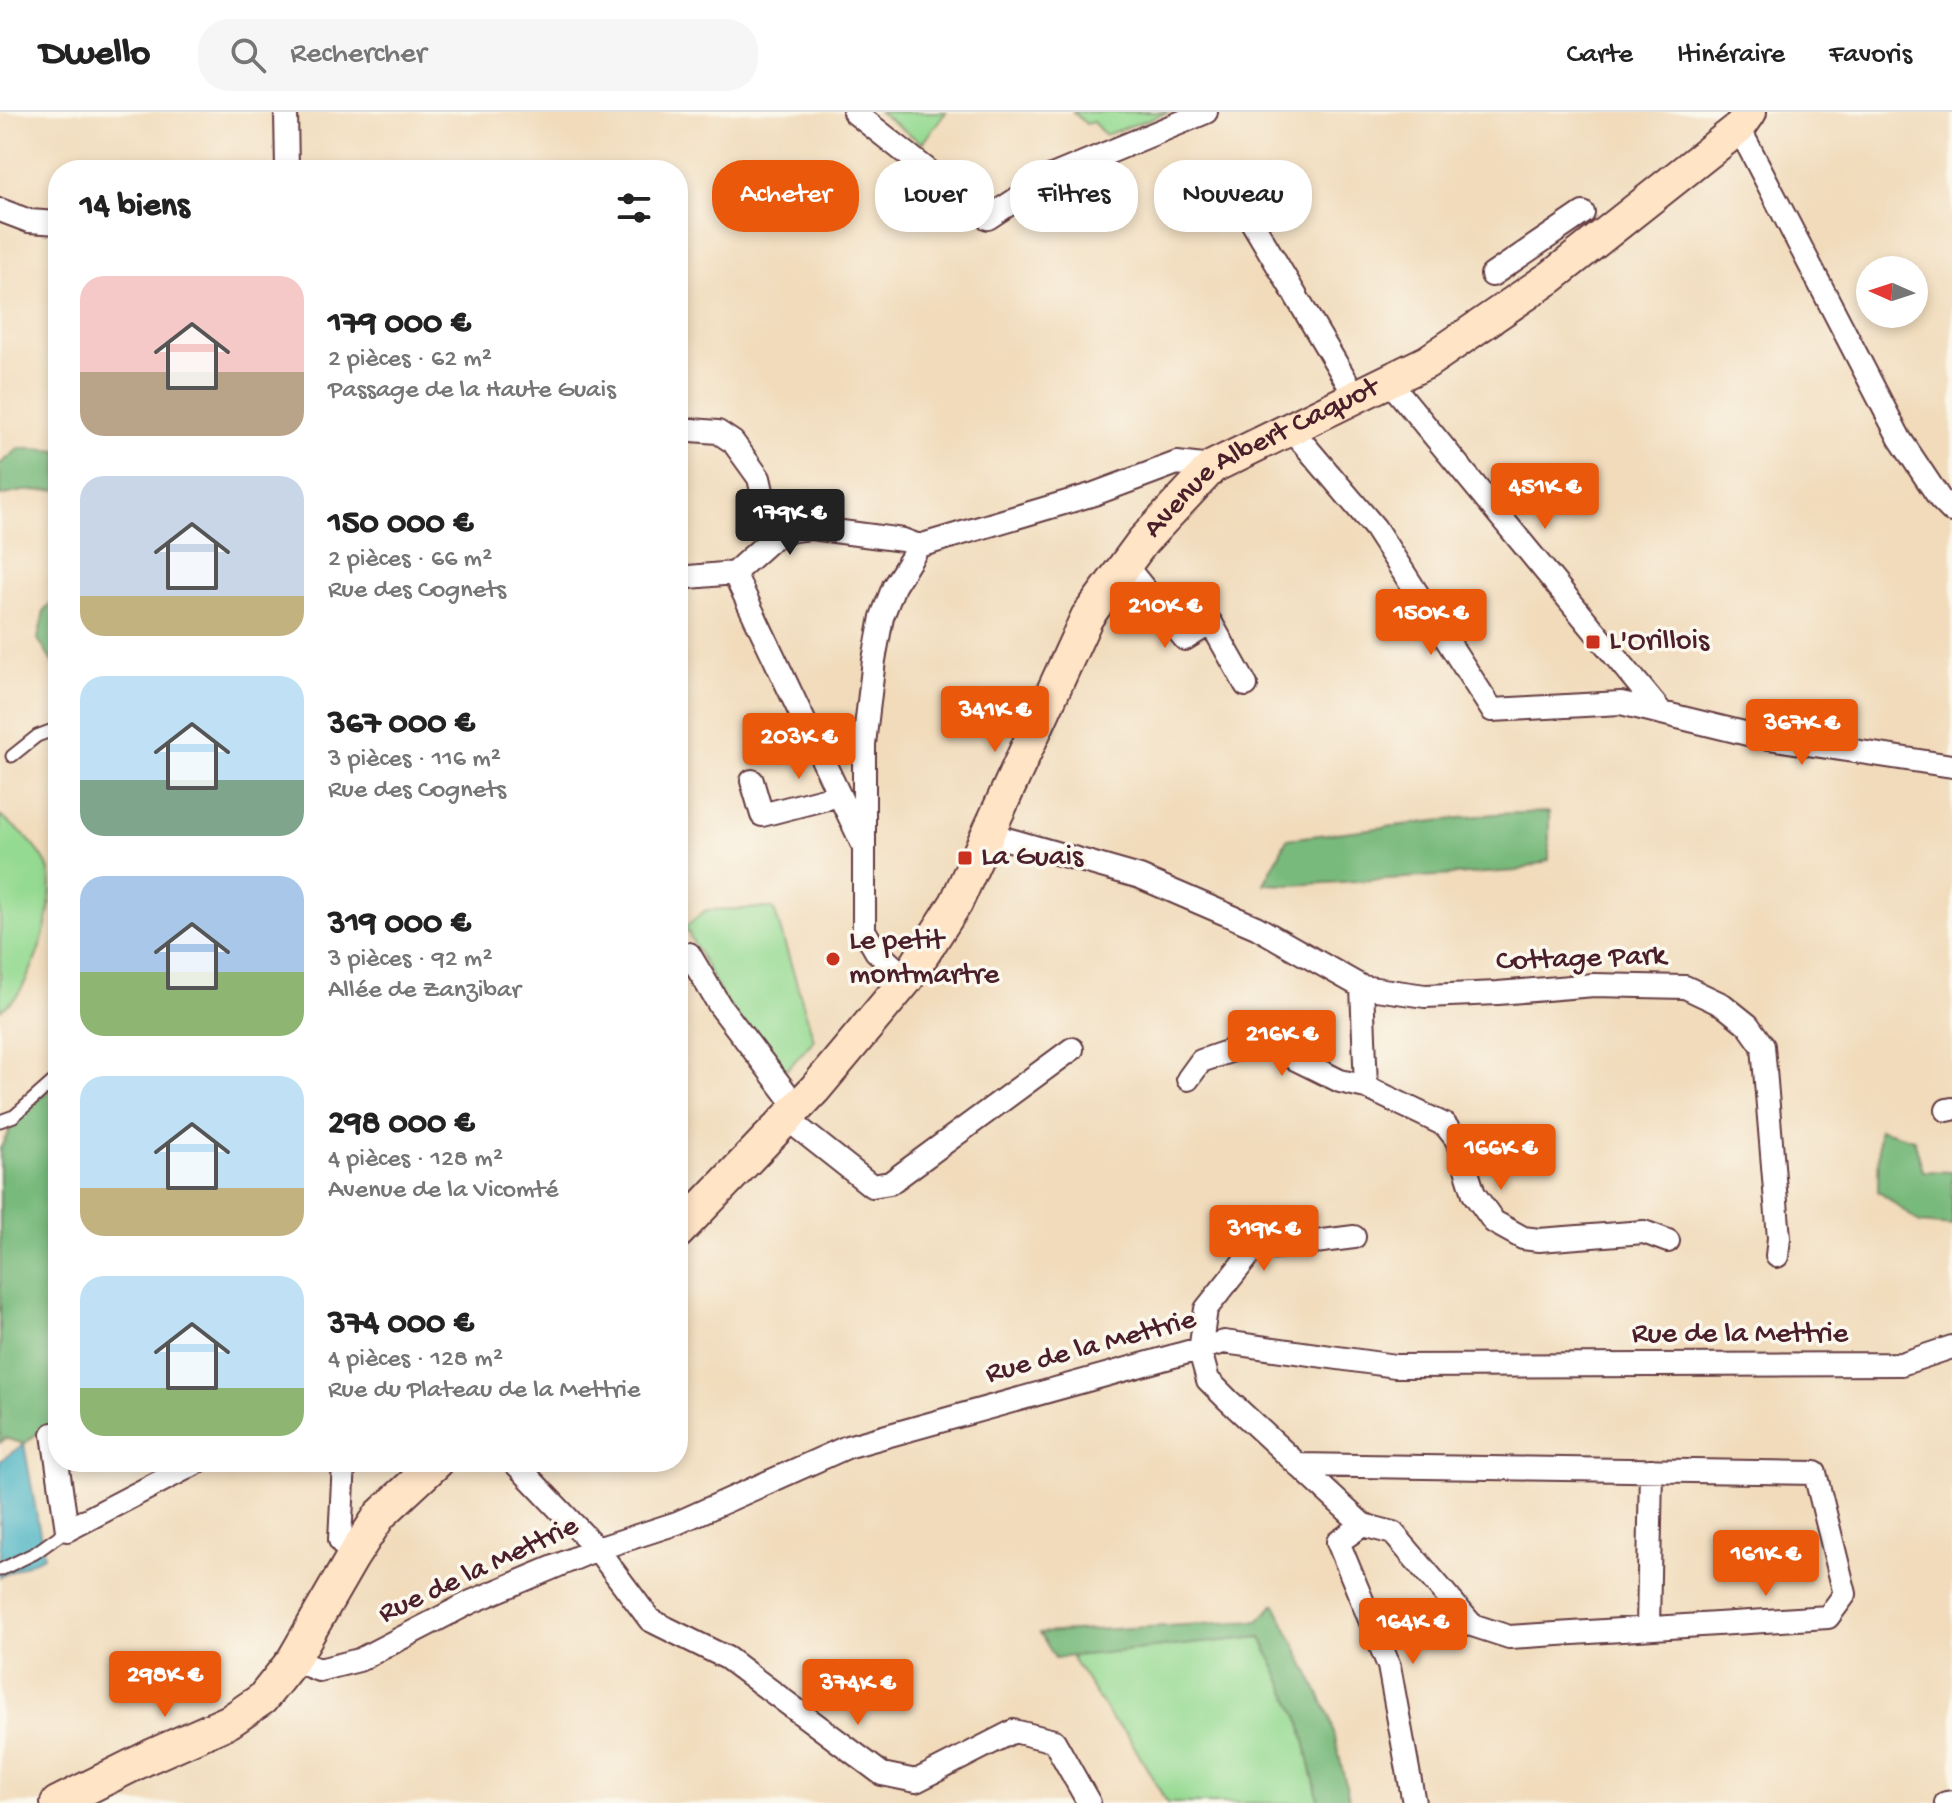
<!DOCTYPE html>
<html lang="fr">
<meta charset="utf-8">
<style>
:root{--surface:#fff;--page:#f6f6f6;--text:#222;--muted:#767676;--line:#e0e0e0;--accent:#ea580c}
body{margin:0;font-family:"Gochi Hand",sans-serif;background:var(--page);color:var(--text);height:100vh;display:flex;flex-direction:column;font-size:30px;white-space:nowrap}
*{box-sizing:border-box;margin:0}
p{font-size:26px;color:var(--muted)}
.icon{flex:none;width:44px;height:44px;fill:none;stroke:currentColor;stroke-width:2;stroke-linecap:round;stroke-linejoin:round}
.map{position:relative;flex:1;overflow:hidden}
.details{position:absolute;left:48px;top:48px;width:640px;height:1312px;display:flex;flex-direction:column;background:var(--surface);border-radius:32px;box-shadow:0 4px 12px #0003}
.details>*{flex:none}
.hud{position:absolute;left:712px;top:48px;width:760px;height:72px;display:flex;gap:16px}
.needle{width:52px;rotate:273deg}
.controls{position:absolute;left:1856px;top:144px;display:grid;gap:16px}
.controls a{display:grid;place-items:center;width:72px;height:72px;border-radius:50%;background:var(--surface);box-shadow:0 4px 12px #0003;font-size:40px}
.price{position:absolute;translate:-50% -68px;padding:0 18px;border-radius:8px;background:var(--accent);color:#fff;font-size:26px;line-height:52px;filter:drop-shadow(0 2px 4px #0008)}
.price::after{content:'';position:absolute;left:50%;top:48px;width:24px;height:18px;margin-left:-12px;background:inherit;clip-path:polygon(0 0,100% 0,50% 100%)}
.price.selected{background:#222;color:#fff}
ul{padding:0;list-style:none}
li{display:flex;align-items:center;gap:24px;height:200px;padding:0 32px}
li span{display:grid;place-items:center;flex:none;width:224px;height:160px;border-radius:24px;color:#555}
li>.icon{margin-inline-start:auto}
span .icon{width:96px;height:96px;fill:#fffc;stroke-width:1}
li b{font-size:34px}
h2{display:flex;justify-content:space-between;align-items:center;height:96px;padding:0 32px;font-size:34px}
.pill{padding:0 28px;border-radius:32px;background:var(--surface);box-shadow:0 4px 12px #0003;font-size:28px;line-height:72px}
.pill.selected{background:var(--accent);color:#fff}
header{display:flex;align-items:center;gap:48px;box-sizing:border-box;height:112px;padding:0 40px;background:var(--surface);border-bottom:2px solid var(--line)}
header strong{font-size:38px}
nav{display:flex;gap:44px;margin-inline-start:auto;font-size:28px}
.search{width:560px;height:72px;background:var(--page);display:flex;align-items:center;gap:20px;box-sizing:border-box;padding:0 28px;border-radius:32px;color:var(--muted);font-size:30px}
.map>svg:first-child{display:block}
.green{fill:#95da92;stroke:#707c5e;stroke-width:2}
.forest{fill:#78ba7c;stroke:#616c54;stroke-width:2}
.water{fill:#46b2c3;stroke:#486877;stroke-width:2}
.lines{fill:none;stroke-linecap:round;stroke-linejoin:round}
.service-casing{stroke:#633b41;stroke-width:15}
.minor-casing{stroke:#633b41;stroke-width:26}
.secondary-casing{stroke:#633b41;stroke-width:36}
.service{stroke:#fff;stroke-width:11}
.minor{stroke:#fff;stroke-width:22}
.secondary{stroke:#ffe4c6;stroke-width:32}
.poi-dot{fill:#c8321e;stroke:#fbf7ec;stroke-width:3}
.labels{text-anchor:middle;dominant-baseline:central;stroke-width:7;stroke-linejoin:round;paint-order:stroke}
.street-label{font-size:30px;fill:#4a1f2b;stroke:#fbf7ec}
.poi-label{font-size:30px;fill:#4a1f2b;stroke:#fbf7ec;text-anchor:start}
</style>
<header>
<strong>Dwello</strong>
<div class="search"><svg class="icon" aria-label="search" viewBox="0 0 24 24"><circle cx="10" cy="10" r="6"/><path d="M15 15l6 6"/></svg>Rechercher</div>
<nav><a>Carte</a><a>Itinéraire</a><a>Favoris</a></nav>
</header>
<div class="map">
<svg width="1952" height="1691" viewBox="0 0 1952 1691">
<rect width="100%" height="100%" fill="#fbf7ec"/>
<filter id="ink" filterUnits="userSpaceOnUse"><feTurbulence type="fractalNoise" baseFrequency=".0125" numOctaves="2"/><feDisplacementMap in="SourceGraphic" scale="16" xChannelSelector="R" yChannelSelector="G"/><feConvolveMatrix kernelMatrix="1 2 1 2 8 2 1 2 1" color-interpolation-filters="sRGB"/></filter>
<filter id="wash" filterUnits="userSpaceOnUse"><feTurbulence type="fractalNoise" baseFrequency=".006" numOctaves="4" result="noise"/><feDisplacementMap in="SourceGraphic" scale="32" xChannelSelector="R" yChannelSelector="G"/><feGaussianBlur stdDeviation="1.8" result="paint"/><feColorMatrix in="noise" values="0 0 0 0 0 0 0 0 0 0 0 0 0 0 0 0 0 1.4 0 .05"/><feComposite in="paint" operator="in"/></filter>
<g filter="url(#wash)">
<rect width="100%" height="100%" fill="#f1dbbb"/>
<path class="green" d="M879,0H946L922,31Z
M1073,0H1169L1105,23L1093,10L1086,12Z
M0,704C17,716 38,734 47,753C61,783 35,863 14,887C10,891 5,895 0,899Z
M771,796L775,800L814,928L780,965L723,886L685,815L706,798Z
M1261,1525L1301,1611L1319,1691H1167L1127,1622L1113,1609L1071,1544Z"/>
<path class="forest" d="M20,336L58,339V378L23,379L0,384V352Z
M58,485V560L38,527L44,499Z
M1549,700V748L1517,759L1292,773L1264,772L1287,727L1494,702Z
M58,971V1305L24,1332L5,1326L0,1331V1037L16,1006Z
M1879,1017L1914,1027L1923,1059L1952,1060V1114L1920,1111L1878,1079Z
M1275,1492L1330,1604L1350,1691H1319L1301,1611L1261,1525L1055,1546L1040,1521L1258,1509Z"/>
<path class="water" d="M24,1332L44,1444L0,1465V1349Z"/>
</g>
<g filter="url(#ink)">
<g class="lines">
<g class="service-casing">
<path id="service" d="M12,644L37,624L58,616
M0,1009L14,1004L58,965
M0,1458L35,1441L67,1418"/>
</g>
<g class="minor-casing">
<path id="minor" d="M286,0L287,58
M854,0L988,106L1052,64L1206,0
M1739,16L1900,327L1940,387L1952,399
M0,98L29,109L58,111
M1246,100L1356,285
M1492,163L1583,101
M1389,269L1662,601
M678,317L718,320L733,330L759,366L773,426
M1291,317L1375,416L1492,598L1621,591L1756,624L1952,654
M1125,453L1185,527L1211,511L1246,573
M734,461L862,731
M678,466L734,461L773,426L793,418L811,416L903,428L919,434
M752,669L762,703L839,683
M989,722L1140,765L1256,815L1362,875L1425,884L1498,881L1594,873L1685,875L1723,893L1748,913L1763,934L1779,1126L1777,1144
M689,842L720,894L797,995
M907,867L876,839L864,818V632L874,548L882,505L894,474L919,434L1094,382L1177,351L1212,355
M1362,875L1366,975
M1188,967L1201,949L1259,929L1340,969L1366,975L1445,1013L1457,1028L1474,1082L1494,1110L1523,1126L1539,1128L1644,1120L1668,1129
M1947,998L1952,997
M786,1006L872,1074L890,1071L1072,937
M53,1322L67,1418L198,1350
M344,1350L340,1428L352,1446
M514,1350L597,1437L650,1508L727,1546L882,1662L916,1669L1014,1619L1054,1629L1089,1691
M1298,1353L1815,1361L1845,1482L1828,1505L1509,1525L1472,1513L1393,1421L1363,1413L1228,1288L1208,1268L1200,1239L1206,1197L1253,1138L1354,1125
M1363,1413L1338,1430L1389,1554L1414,1691
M1648,1516L1651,1358
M293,1548L319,1558L359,1548L471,1490L597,1437L677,1411L847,1335L1224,1230L1395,1254L1901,1252L1952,1235
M1946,1691L1952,1690"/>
</g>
<g class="secondary-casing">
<g id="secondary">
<path id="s1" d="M678,1120L815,977L907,867L956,791L1087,505L1143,429L1212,355L1427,250L1551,165L1739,16L1750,0"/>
<path d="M57,1691L151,1644L230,1609L262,1587L293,1548L352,1446L380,1403L437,1350"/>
</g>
</g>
<use href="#service" class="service"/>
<use href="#minor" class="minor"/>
<use href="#secondary" class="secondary"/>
</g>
</g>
<g class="poi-dot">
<rect x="1585" y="522" width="16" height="16" rx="4"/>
<rect x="957" y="738" width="16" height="16" rx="4"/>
<circle cx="833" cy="847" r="8"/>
</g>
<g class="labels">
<g class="street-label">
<text stroke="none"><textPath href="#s1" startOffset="988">Avenue Albert Caquot</textPath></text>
<text transform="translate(1581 848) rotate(-2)">Cottage Park</text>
<text x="1740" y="1223">Rue de la Mettrie</text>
<text transform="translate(1091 1236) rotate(-15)">Rue de la Mettrie</text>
<text transform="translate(479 1459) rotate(-25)">Rue de la Mettrie</text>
</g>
<g class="poi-label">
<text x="1609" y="530">L'Orillois</text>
<text x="981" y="746">La Guais</text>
<text x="849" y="830">Le petit<tspan x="849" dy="34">montmartre</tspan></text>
</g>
</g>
</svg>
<div class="controls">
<a><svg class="needle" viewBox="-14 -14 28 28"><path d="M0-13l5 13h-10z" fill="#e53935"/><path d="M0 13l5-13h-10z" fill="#767676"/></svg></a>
</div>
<b class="price" style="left:1545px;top:419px">451K €</b>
<b class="price selected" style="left:790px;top:445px">179K €</b>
<b class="price" style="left:1165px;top:538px">210K €</b>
<b class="price" style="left:1431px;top:545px">150K €</b>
<b class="price" style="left:995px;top:642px">341K €</b>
<b class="price" style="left:1802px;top:655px">367K €</b>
<b class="price" style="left:799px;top:669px">203K €</b>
<b class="price" style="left:1282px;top:966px">216K €</b>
<b class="price" style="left:1501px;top:1080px">166K €</b>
<b class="price" style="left:1264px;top:1161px">319K €</b>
<b class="price" style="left:1766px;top:1486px">161K €</b>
<b class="price" style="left:1413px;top:1554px">164K €</b>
<b class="price" style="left:165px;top:1607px">298K €</b>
<b class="price" style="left:858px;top:1615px">374K €</b>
<div class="hud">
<a class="pill selected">Acheter</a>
<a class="pill">Louer</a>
<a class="pill">Filtres</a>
<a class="pill">Nouveau</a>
</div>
<section class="details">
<h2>14 biens<svg class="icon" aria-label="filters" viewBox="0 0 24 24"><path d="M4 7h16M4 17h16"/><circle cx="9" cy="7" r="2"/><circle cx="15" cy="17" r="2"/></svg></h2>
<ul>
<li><span style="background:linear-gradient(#f6c9c9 60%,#b9a48a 0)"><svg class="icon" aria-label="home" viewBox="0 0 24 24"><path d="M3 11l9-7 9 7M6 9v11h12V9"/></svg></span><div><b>179 000 €</b><p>2 pièces · 62 m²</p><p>Passage de la Haute Guais</p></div></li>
<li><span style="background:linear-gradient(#c9d6e8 75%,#c2b280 0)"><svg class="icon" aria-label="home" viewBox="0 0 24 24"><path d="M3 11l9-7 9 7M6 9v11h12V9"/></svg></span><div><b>150 000 €</b><p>2 pièces · 66 m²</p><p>Rue des Cognets</p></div></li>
<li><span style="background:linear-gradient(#bfe0f5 65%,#7fa58c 0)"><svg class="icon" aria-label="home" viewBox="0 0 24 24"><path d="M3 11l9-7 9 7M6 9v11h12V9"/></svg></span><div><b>367 000 €</b><p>3 pièces · 116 m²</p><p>Rue des Cognets</p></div></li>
<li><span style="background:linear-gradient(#a9c7e8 60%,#8fb573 0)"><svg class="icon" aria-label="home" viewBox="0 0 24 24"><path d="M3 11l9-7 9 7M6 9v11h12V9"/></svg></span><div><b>319 000 €</b><p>3 pièces · 92 m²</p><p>Allée de Zanzibar</p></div></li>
<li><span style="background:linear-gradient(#bfe0f5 70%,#c2b280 0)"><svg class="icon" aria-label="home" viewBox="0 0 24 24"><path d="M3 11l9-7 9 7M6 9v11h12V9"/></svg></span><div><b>298 000 €</b><p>4 pièces · 128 m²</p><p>Avenue de la Vicomté</p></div></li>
<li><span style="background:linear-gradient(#bfe0f5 70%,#8fb573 0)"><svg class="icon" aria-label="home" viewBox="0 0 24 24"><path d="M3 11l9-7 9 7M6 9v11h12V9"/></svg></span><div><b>374 000 €</b><p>4 pièces · 128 m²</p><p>Rue du Plateau de la Mettrie</p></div></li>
</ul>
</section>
</div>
